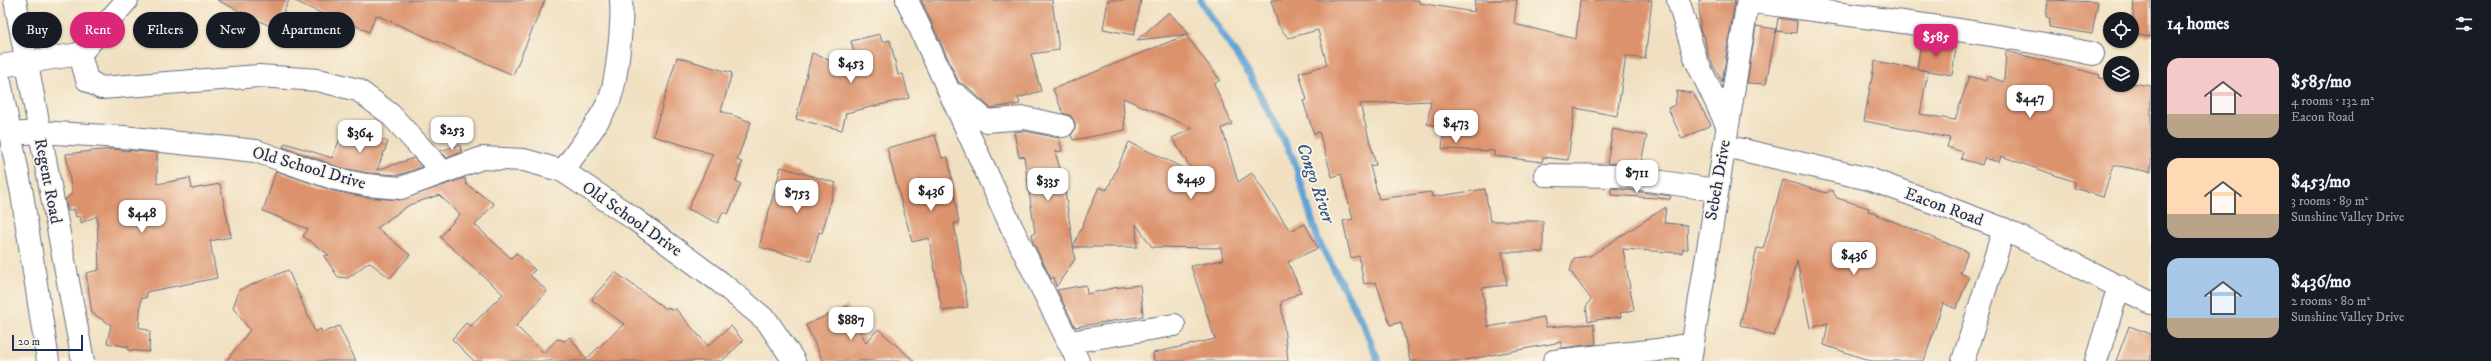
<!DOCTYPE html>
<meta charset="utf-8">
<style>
:root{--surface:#171b24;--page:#242831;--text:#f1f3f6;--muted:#9ea1a6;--accent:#db2777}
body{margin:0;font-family:"IM FELL DW Pica",serif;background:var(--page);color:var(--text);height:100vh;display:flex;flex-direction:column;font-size:15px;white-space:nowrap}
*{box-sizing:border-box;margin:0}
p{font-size:13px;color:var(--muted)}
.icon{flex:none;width:22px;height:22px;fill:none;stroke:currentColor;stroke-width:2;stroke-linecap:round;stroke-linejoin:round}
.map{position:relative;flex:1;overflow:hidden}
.side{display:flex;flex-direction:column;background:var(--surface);width:340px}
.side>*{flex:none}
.banner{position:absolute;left:12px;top:12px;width:380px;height:36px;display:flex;gap:8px}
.tools{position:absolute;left:2103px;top:12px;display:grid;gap:8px}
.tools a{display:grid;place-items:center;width:36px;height:36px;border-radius:50%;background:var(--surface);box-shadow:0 1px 3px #0004;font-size:20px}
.scale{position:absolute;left:12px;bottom:10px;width:71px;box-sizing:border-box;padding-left:4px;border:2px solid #1b2f5e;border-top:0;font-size:11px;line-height:14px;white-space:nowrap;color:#1b2f5e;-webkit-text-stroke:3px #fcf5e5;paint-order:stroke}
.price{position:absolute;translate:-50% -34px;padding:0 9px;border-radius:8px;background:#fff;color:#222;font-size:13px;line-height:26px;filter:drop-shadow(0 1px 2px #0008)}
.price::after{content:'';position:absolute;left:50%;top:24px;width:12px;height:9px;margin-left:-6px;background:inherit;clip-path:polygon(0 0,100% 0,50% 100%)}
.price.selected{background:var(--accent);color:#fff}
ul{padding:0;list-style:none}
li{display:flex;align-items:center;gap:12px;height:100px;padding:0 16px}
li span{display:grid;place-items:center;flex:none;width:112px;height:80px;border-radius:12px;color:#555}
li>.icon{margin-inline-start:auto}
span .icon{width:48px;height:48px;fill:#fffc;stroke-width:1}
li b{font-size:17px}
h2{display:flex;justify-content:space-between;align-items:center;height:48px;padding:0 16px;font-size:17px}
.pill{padding:0 14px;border-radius:18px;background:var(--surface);box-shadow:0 1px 3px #0004;font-size:14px;line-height:36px}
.pill.selected{background:var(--accent);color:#fff}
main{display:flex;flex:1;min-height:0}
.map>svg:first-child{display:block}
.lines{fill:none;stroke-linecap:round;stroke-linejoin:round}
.stream{stroke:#60a2d4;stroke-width:7}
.building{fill:#dc926c}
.minor-casing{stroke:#666d81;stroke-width:24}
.major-casing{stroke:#666d81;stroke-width:24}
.minor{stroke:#fff;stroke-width:22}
.major{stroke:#fff;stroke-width:22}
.labels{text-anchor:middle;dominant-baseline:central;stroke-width:3.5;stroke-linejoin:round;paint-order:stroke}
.street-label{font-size:17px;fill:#1b2f5e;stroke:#fcf5e5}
.water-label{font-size:18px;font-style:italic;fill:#335787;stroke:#fcf5e5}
</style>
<main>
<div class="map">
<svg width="2151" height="361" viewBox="0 0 2151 361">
<rect width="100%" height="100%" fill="#fcf5e5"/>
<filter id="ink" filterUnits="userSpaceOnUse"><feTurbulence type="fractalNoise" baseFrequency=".025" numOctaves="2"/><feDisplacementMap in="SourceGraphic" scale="8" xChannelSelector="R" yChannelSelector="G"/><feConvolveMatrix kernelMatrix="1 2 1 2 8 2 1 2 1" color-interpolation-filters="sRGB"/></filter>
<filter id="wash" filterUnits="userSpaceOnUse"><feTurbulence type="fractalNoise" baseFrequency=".012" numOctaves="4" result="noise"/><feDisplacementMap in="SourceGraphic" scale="16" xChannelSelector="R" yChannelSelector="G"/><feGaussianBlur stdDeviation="0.9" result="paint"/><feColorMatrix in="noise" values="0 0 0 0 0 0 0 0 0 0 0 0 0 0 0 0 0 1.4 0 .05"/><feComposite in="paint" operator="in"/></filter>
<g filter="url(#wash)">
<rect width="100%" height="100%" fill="#f0e0c1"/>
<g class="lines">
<path class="stream" d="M1200,0L1249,74L1294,160L1318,240L1364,325L1378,361"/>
</g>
<g id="blocks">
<path class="building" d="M217,0H289L276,29Z
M293,0H545L513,75L376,15L369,32L345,21L344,24Z
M921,0H1052L1059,50L1031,54L1041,91L1018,98L1020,104L990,108L968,87L959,83Z
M1108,0H1141L1134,35L1103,29Z
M1271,0H1419V3L1474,12L1475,0H1517L1514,24L1576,39L1580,0H1652L1645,59L1626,56L1617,116L1575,108L1568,160L1543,157L1542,162L1494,156V151L1442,149L1444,127L1427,124L1431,101L1360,104L1376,165L1370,166L1379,199L1431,192L1432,197L1485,189L1490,221H1543V252H1502L1507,285L1482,288L1488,327L1544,317L1546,327L1594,324L1596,344L1561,348V342L1460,361H1410L1401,322L1390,325L1376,282L1364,284L1359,256L1351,258L1343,221L1353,219L1341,174L1332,177L1319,132L1314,134L1303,101L1307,100L1299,73L1327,65L1318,30L1288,38L1279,26Z
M1699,0H1735L1722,82L1708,55L1704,35H1702L1700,29Z
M2048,0L2098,2L2092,34L2049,27L2050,18L2046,17Z
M2134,0H2151V37L2132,34Z
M1169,12L1189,34L1137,40Z
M1778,18L1797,21L1796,33L1776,31Z
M1756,26L1776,29L1766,84L1747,83Z
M880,34L882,42L890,40L898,75L903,74L909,98L846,113L842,130L796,119L812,53L859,73L851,41Z
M1186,35L1220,80L1214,84L1232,124L1222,128L1238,182L1252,173L1290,231L1305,224L1318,248L1288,262L1301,292L1281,302L1288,361H1154L1153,353L1215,339L1191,266L1223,260L1221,248L1152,247L1136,224L1137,247H1073L1099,187L1107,190L1129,142L1194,173L1172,138L1193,128L1123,98L1125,130L1073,140L1071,135L1075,129V122L1071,116L1063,113L1053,89Z
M1921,42L1956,48L1952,75L1917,69Z
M2006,51L2100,75L2099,78L2110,80V85H2132V83L2151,86V172L2113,165L2103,197L2074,188L2075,182L2001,156L1999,162L1984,158L1982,165L1961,159L1963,152L1947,147L1950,138L1864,121L1875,61L1928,71L1920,114L1955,120L1969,76L1986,81L1987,76L2004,82Z
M677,57L732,73L721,111L751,122L737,160L742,162L736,181L741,184L728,214L723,212L718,223L688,209L713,154L653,136Z
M1677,91L1693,93L1711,125L1682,139L1668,108L1675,105Z
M346,124L388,142L377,170L414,158L422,167L399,175L368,173L339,167L283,147L285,143L332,158Z
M1613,129L1647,136L1640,166L1607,163Z
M1024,131L1059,138L1062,151L1055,152L1063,178L1075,259L1056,287L1054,277L1051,279L1033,242L1032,234L1035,233L1024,156L1019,157L1014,132Z
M935,135L942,158L948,157L959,223H954L968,307L942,311L929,238L912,242L887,148Z
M460,145L461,152L447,158L440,151Z
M111,149L157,153V184L190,178L192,189L220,184L231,237L210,241L217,278L146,292L147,297L141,299L139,327L150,331L149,352L128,350L129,347L107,343L111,325L92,313L86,273L99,270L97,216L81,223L80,216L76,217L74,209L68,211L65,200L72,193L66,154Z
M781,167L836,183L822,233L819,232L811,261L759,247Z
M276,171L334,191L365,197L400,200L465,178L466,184L494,204L475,225L511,258L516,253L535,270L530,275L547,291L516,326L544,353L557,339L565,341L570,337L586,359L624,324L593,301L592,298L615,272L666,309L668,307L673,311L675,308L708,346L731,326L743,341L722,361H474L452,339L466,323L471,326L503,294L440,237L460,214L439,195L409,205L377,228L410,255L390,278L369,262L348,278L338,277L324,256L329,255L303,236L308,229L263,211Z
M1783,180L1826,193L1832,190L1837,198L1869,208L1868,211L1968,252L1960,273L1969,277L1956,309L1943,303L1924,361H1871L1824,345L1828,323L1810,328L1797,261L1774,336L1740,325L1757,248L1763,249Z
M1611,188L1671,196L1670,199L1611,195Z
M1666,207L1664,223L1687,225L1688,249H1683L1682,253L1623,249L1634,310L1620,313L1621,317L1588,321L1586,307L1591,299L1570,271L1574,258L1590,256Z
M288,270L315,332L321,329L322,333L339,326L356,361H226L250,330L233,308L239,290Z
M1086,285L1087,294L1113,288L1140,285L1143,316L1075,327L1057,290Z
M847,306L866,343L878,329L914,361H823L806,325Z
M2129,326L2151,334V361H2116Z"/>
</g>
</g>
<g filter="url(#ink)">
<use href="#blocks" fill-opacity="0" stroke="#666d81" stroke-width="1"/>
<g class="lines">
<g class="minor-casing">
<path id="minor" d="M907,0L1012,228L1078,361
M1678,0L1696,60L1727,125
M1748,1C1863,18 1979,29 2093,54
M80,54L127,0
M0,66L80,54L87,80L101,88L259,76L318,80L358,90L390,114L442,171
M957,95L986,121L1025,118L1063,126
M10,134L38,132L123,137L256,151L336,179L366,185L401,188L482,158L524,160L563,171L633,218L720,282L767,321L794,361
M1725,146L1869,179L1935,203L2004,229L2151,303
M563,171C579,148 597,126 609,101C617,82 623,21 621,0
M1545,175L1621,176L1716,190
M1070,342L1174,325
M1554,361L1658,350L1690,344
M1690,361L1748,0
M1963,361L2004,229
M2096,361L2119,286"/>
</g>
<g class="major-casing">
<path id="major" d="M15,0L83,361
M0,82L22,194L48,361"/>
</g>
<use href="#minor" class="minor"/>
<use href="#major" class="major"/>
</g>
</g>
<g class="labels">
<g class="street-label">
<text transform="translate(309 168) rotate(16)">Old School Drive</text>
<text transform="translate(1718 180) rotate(-80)">Sebeh Drive</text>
<text transform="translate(48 181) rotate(79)">Regent Road</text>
<text transform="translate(1944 207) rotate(20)">Eacon Road</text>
<text transform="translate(632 219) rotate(35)">Old School Drive</text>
</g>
<g class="water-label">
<text transform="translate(1315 183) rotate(71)">Congo River</text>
</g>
</g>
</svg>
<div class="tools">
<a><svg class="icon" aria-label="locate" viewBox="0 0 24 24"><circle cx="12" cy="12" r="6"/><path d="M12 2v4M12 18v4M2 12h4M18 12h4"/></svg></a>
<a><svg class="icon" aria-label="layers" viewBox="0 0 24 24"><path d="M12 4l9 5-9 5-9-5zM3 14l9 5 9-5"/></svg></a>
</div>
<div class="scale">20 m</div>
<b class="price selected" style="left:1936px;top:58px">$585</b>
<b class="price" style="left:851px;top:84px">$453</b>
<b class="price" style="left:2030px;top:119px">$447</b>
<b class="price" style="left:1456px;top:144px">$473</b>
<b class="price" style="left:452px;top:151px">$253</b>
<b class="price" style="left:360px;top:154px">$364</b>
<b class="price" style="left:1637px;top:194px">$711</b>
<b class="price" style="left:1191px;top:200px">$449</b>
<b class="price" style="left:1048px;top:202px">$335</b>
<b class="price" style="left:931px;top:212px">$436</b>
<b class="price" style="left:797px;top:214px">$753</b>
<b class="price" style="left:142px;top:234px">$448</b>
<b class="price" style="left:1854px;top:276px">$436</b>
<b class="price" style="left:851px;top:341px">$887</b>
<div class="banner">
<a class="pill">Buy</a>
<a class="pill selected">Rent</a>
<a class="pill">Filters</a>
<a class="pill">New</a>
<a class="pill">Apartment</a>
</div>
</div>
<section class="side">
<h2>14 homes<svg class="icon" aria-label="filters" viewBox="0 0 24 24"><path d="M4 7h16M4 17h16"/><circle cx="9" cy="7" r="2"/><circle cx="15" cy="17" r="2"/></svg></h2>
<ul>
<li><span style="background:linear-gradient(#f6c9c9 70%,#b9a48a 0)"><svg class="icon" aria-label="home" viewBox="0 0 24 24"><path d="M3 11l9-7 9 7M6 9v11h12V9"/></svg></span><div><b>$585/mo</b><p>4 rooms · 132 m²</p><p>Eacon Road</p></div></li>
<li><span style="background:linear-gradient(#ffd9b3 70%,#b9a48a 0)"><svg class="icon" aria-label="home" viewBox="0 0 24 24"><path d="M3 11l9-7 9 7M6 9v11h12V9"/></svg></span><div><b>$453/mo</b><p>3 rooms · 89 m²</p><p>Sunshine Valley Drive</p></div></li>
<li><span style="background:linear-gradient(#a9c7e8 75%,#b9a48a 0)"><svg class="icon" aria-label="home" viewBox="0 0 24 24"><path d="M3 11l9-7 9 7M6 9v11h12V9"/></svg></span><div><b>$436/mo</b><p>2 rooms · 80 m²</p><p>Sunshine Valley Drive</p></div></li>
</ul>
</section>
</main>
